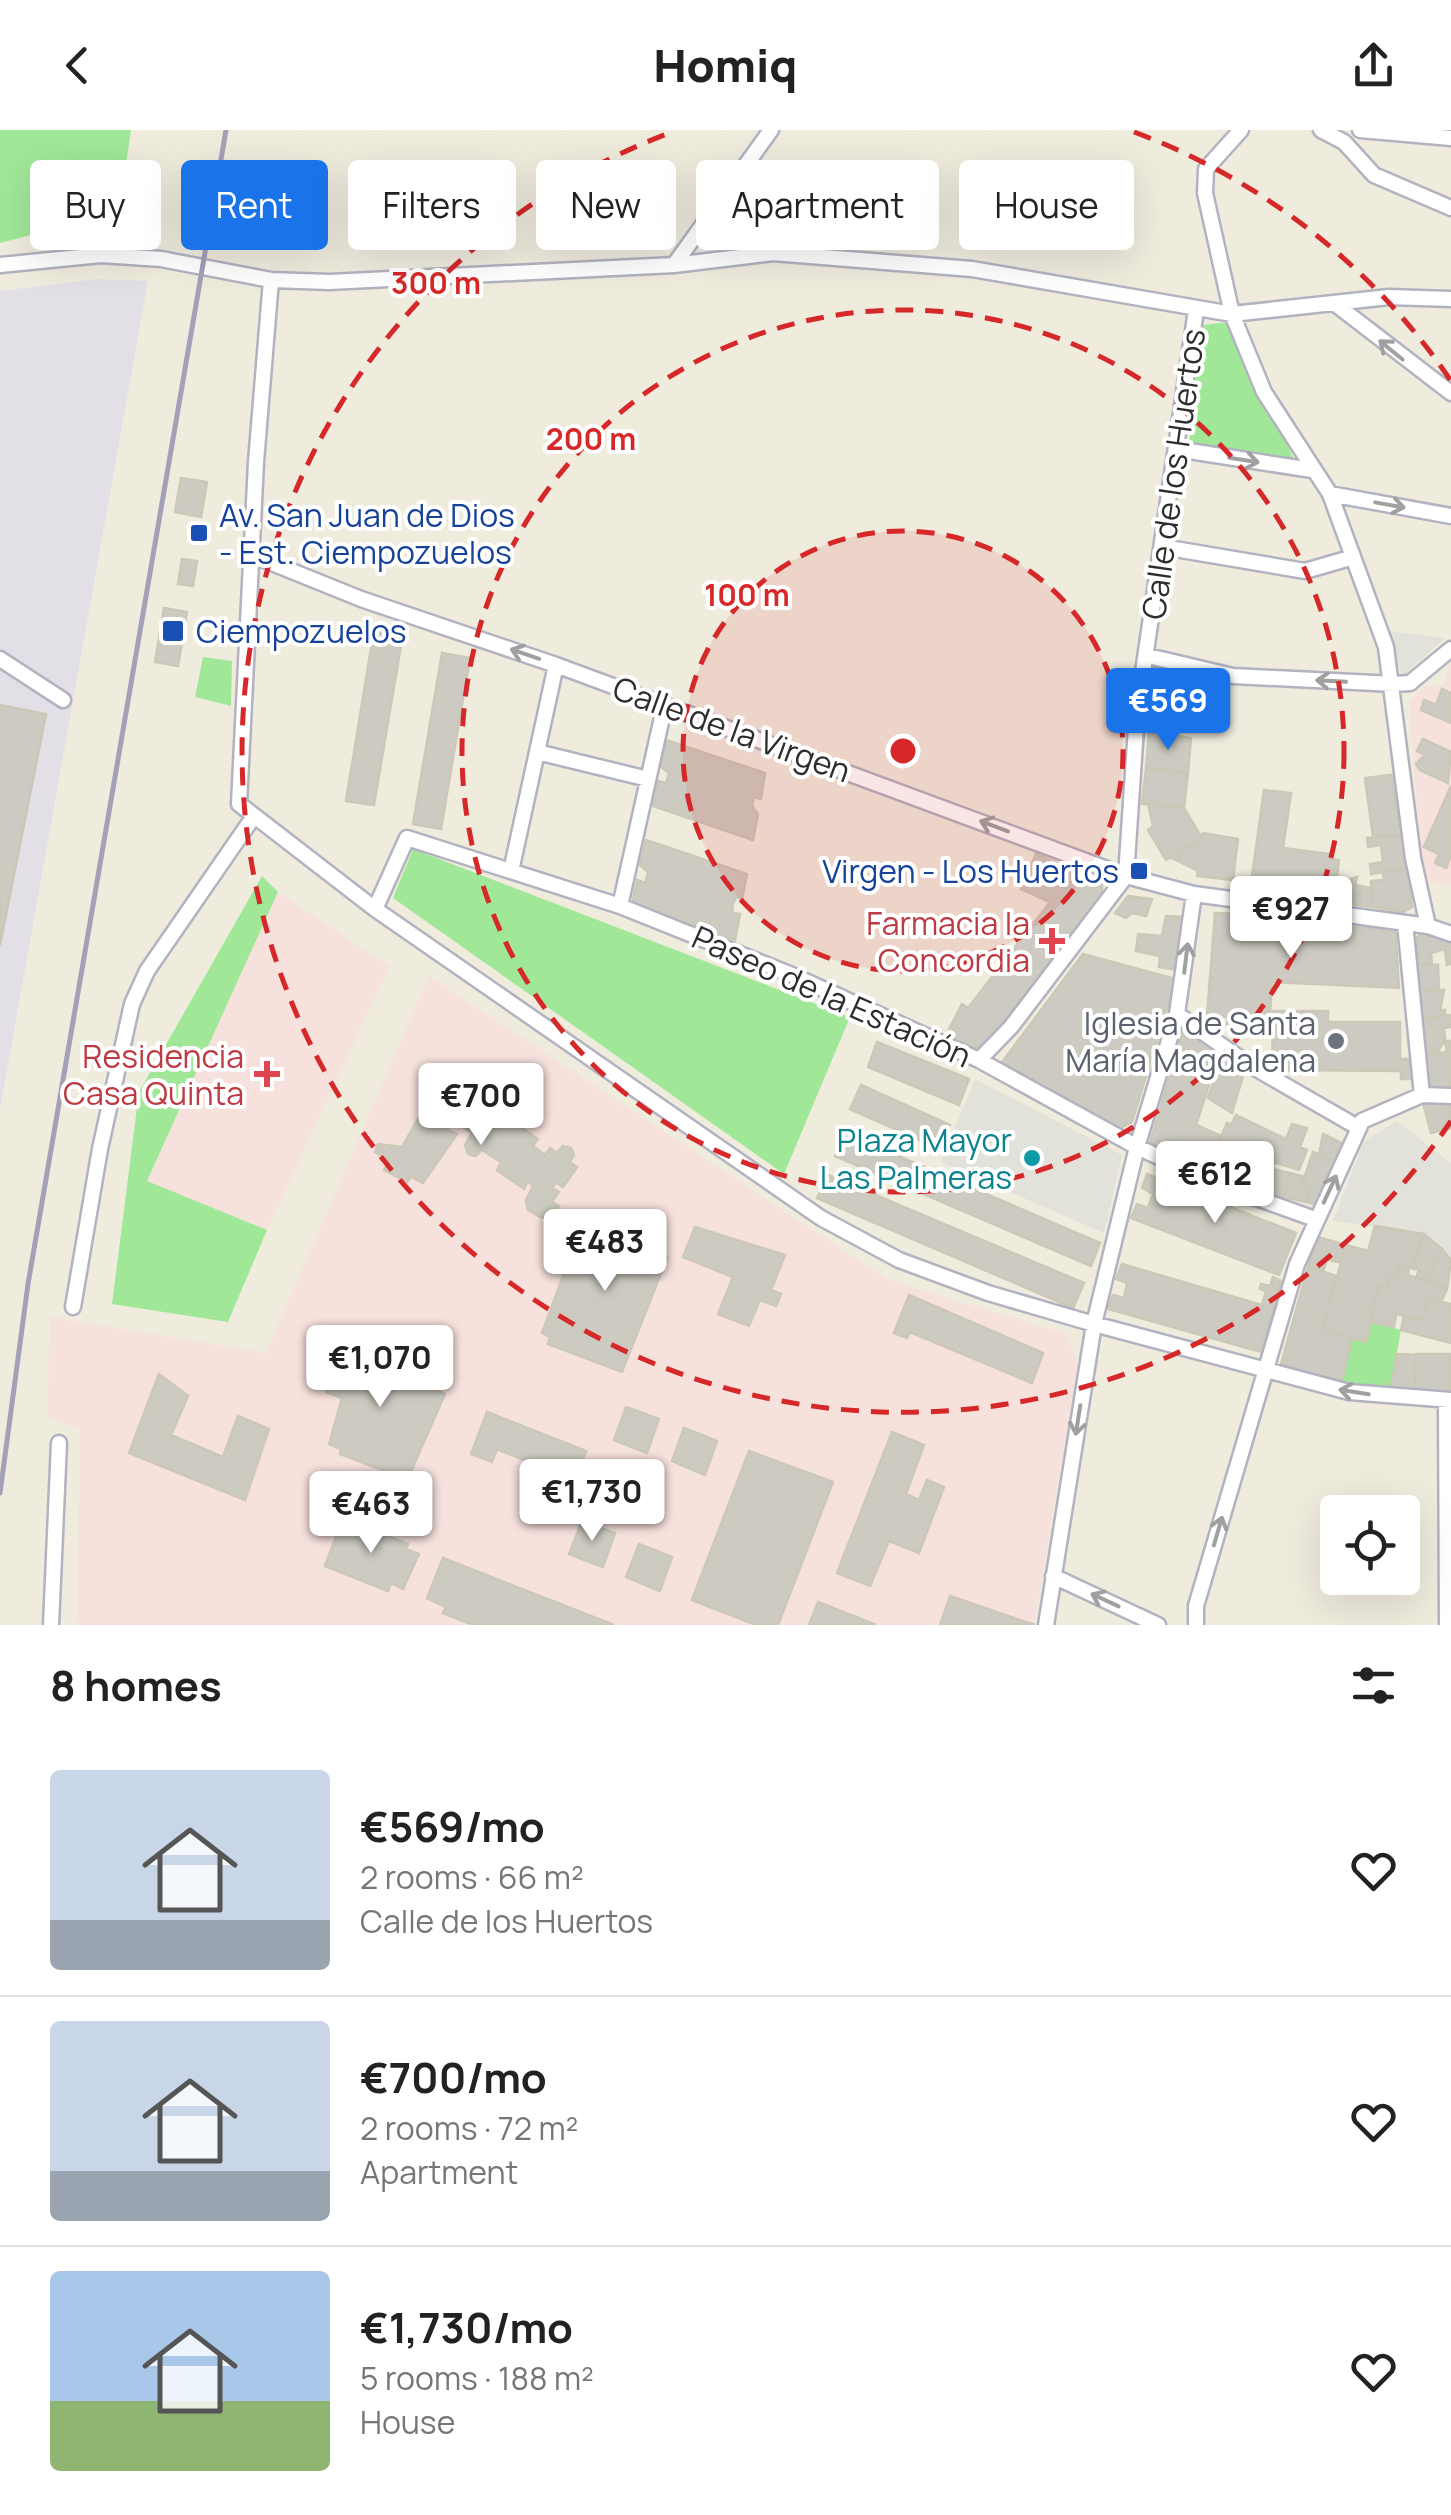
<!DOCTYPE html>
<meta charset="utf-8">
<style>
:root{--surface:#fff;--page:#f2f2f2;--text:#222;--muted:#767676;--line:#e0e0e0;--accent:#1a73e8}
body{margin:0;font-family:Manrope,sans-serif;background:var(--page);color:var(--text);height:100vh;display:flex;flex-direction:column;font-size:38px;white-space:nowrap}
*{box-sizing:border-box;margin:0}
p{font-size:32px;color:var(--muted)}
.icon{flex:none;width:55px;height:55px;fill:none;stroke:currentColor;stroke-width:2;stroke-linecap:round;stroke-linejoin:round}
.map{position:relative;height:1495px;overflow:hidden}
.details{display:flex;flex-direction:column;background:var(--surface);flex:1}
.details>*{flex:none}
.banner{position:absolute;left:30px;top:30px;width:1392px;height:90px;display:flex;gap:20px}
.controls{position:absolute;left:1320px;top:1365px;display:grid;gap:20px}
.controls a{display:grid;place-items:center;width:100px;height:100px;border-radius:10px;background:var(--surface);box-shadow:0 10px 40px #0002;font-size:50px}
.price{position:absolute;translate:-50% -85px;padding:0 22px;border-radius:10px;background:#fff;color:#222;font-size:32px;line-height:65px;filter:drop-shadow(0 2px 5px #0008)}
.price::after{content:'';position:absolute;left:50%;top:60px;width:30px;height:22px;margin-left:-15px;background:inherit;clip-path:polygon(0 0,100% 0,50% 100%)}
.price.selected{background:var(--accent);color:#fff}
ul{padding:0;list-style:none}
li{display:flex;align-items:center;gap:30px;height:250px;padding:0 50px}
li+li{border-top:2px solid var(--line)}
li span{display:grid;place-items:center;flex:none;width:280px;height:200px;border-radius:10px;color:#555}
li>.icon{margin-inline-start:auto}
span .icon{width:120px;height:120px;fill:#fffc;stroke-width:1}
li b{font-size:42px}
h2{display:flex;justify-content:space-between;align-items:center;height:120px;padding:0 50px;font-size:42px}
.chip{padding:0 35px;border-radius:10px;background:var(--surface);box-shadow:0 10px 40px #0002;font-size:35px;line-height:90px}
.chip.selected{background:var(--accent);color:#fff}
header{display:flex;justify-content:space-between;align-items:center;height:130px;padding:0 50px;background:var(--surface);font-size:45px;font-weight:800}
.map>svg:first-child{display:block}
.industrial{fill:#e3dfe7}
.medical{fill:#f6e1dc}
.green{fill:#a0e898}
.plaza{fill:#e2e1da}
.building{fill:#cdcbc1;stroke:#cbc8b7;stroke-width:2.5}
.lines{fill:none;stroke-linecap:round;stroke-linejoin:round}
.street-casing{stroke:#b3b2c1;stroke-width:19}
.street{stroke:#fff;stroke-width:14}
.rail{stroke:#a3a0b8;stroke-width:5}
.oneway{stroke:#a0a0a0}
.ring{fill:none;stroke:#d62828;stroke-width:5;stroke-dasharray:18 12}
.transit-dot{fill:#1a4fb4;stroke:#fff;stroke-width:4}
.health-dot{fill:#e0444e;stroke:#fff;stroke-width:4}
.worship-dot{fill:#6b7280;stroke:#fff;stroke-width:4}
.culture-dot{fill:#0f9aa8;stroke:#fff;stroke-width:4}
.labels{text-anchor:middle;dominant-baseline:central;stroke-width:8;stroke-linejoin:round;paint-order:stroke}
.street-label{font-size:32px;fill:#2d2d2d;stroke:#fff}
.transit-label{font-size:32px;fill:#164399;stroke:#fff;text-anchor:start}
.health-label{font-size:32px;fill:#be3a42;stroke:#fff;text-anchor:end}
.worship-label{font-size:32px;fill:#5b616d;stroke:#fff;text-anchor:end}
.culture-label{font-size:32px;fill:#0d838f;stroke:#fff;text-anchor:end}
.centre{fill:#d62828;stroke:#fff;stroke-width:5}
.ring-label{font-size:30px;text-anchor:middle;font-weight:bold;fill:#d62828;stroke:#fff;stroke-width:8;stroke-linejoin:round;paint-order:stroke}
</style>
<header><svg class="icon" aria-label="back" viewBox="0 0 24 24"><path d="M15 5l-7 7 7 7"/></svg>Homiq<svg class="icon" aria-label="share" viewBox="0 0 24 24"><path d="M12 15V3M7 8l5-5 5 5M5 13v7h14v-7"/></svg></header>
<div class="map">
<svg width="1451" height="1495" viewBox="0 0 1451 1495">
<rect width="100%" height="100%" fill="#efecde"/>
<path class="industrial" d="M97,149L148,151L0,979V161Z"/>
<path class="medical" d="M1451,532V754L1449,755L1424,751L1409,582L1410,571L1424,557L1443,556Z
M278,762L389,837L267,1100L147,1052Z
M429,846L888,1150L1067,1204L1078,1236L1034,1495H77L80,1299L47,1288L50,1187L266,1223Z"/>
<path class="green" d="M0,0H131L119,82L0,113Z
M1229,192L1295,331L1189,314L1201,195Z
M203,527L232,531L231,576L195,567Z
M413,719L850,887L784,1044L393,768Z
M262,746L278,762L147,1051L267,1100L228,1192L112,1174L139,962Z
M1370,1192L1401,1200L1390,1261L1342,1251L1352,1208Z"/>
<path class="plaza" d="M1390,501L1445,508L1402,547Z
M975,949L1122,1025L1104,1103L941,1032Z
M1397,991L1451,1033V1130L1424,1104L1333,1091L1364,1011Z"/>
<path class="building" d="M181,348L207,352L201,387L175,382Z
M182,429L197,431L193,456L178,454Z
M164,478L187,482L178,536L155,532Z
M374,500L403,504L374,675L346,671Z
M442,523L470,528L441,699L413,694Z
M1442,559L1451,563V593L1421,580L1424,570L1436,575Z
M0,575L46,584L0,815Z
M1149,603L1167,605L1166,611L1174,612L1175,606L1191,608L1188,643L1146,638Z
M1423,609L1451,622L1448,653L1420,640L1416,634L1425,625L1417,621Z
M666,610L765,643L761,669L754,667L752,676L758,684L753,710L653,676L658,651L666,653L669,643L661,637Z
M1146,638L1188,643L1184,678L1142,674Z
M1392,645L1401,705L1373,707L1365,648Z
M1451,656V726L1446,738L1435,733L1439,724L1424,717Z
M1264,660L1291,663L1283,718L1330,724L1329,729L1339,730L1336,755L1325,758L1323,770L1250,760Z
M1148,674L1184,678L1202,708L1166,730L1148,700L1153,696Z
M1203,703L1238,709L1233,750L1197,746L1198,741L1170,727L1202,708Z
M1401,705L1407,738L1371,744L1370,734L1383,732L1381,715L1368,717L1367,708Z
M646,710L747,744L742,769L736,767L732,776L733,783L740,784L735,810L632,775L637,750L645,753L648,742L640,735Z
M1036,724L1102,754V767L985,915L969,919L945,907L962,874L968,878L1050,772L1021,759Z
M1407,738L1412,777L1403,782L1373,777L1371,751L1384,750L1383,742Z
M1357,747L1355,755L1372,758L1373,777L1323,770L1325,758Z
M1128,766L1152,769L1146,786L1132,783L1126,788L1115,783Z
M1215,783L1316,787V796L1395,799L1399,858L1272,852L1270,884H1265L1264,897L1227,895L1228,887L1207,886Z
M1166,786L1183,787L1177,840L1159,837L1160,826L1136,821L1138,804L1162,806Z
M1421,804L1451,810V834L1447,835L1445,819L1431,823L1432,835L1418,834L1417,807Z
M1083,824L1176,849L1132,992L1117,1000L1000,935Z
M1418,834L1438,835L1439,860L1420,861Z
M1444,860L1440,880H1445V886L1421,888L1420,861Z
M1273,881H1328V892H1400V929H1417V949H1401V941L1272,940Z
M1451,885V897L1444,898L1445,911L1437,922L1424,921L1421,888Z
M1184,897L1217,919L1202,944L1211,949L1196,995L1221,1006L1206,1040L1150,1013Z
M1445,911H1451V958L1423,957L1424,921L1437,922L1438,916L1440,923L1447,922Z
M877,912L969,949L959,975L868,937Z
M1217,919L1245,939L1232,983L1208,968L1215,948L1204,941Z
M460,955L538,1009L533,1016L545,1025L550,1018L557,1023L563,1016L571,1018L574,1025L570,1032L577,1037L563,1057L556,1052L552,1058L559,1062L552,1072L559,1076L551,1085L542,1088L528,1080L526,1070L533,1056L528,1051L524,1059L497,1040L501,1032L482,1020L475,1026L468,1024L465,1015L472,1003L453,990L447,1000L457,1004L423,1053L411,1047L407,1052L384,1040L389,1031L375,1022L378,1014L402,1017L431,966L445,975Z
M861,955L950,995L940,1019L850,979Z
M1423,973L1451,974V998L1431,1003Z
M1236,985L1286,1009L1292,994L1307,998L1300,1017L1307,1020L1299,1040L1274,1032L1266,1063L1206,1040L1227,993L1231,995Z
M845,1003L1100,1113L1091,1136L835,1026Z
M1323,1004L1344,1014L1336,1032L1319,1025Z
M1313,1022L1336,1032L1317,1075L1306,1072L1311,1057L1302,1055Z
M1272,1039L1290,1043L1284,1067L1266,1063Z
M1290,1043L1306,1047L1302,1055L1311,1057L1306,1072L1284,1067Z
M1147,1044L1296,1103L1279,1145L1131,1088L1137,1074L1148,1078L1153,1064L1142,1058Z
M828,1045L1084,1153L1073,1178L817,1068Z
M599,1087L660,1112L656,1124L667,1128L622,1242L548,1214L550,1207L542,1203L583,1092L595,1098Z
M1375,1096L1424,1104L1411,1138L1399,1136L1397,1146L1389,1145L1387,1158L1378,1156L1366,1212L1322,1200L1346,1115L1368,1121Z
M695,1097L785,1125L771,1160L781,1164L776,1176L760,1170L749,1196L718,1184L733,1147L683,1127Z
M1424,1104L1442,1119L1426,1151L1416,1148L1419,1140L1411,1138Z
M1318,1107L1346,1115L1341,1133L1327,1129L1323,1142L1308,1137Z
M1442,1119L1451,1130L1447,1159L1426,1151Z
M1122,1134L1262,1175L1266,1161L1260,1159L1261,1154L1270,1156L1273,1147L1281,1151L1261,1222L1108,1179L1113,1165L1124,1168L1127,1153L1116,1149Z
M1399,1136L1409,1137L1408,1145L1447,1159L1441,1172L1428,1169L1423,1190L1396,1184L1394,1197L1370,1192L1378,1156L1387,1158L1389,1145L1397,1146Z
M1308,1137L1337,1146L1322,1200L1352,1208L1342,1251L1280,1238Z
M909,1165L1043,1223L1032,1253L910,1202L907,1208L894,1203Z
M1428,1169L1451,1174V1213L1401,1200L1404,1186L1423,1190Z
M346,1209L401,1229L396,1243L445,1264L409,1346L395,1341V1345L340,1324L341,1319L329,1314L342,1268L326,1262Z
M1397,1224L1416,1225L1415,1262L1390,1261Z
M1416,1224H1451L1450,1263L1415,1262Z
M159,1244L188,1266L171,1305L223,1327L238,1286L269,1299L245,1370L129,1323Z
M626,1277L659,1289L647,1323L614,1310Z
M487,1282L586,1321L570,1363L548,1355L553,1342L497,1319L492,1332L471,1324Z
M684,1298L717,1311L705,1345L672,1331Z
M892,1302L924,1315L906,1364L919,1370L927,1350L944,1357L919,1423L889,1411L870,1456L837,1443Z
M749,1321L833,1352L778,1495H756L692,1470Z
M615,1337L663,1356L651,1390L602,1371Z
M343,1388L408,1414L406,1419L419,1424L403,1459L391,1453L388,1461L325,1436Z
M582,1391L615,1403L603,1437L569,1424Z
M639,1414L672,1427L660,1461L626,1447Z
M443,1428L614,1495H473L443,1483L446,1477L427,1468Z
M950,1466L1035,1495H940Z
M818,1472L876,1495H809Z"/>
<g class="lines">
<g class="street-casing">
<path id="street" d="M1241,0L1206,39L1205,63L1232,184L1264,262L1330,364L1386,517L1413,728L1428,796
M1321,0L1344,12L1374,45L1451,78
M1360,0L1451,8
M0,135L101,125L161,129L271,150L329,152L674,135L773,123L972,139L1232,184L1389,167L1451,169
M674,135L771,0
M271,150L256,332L239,674L375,779L821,1088L899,1130L988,1163L1094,1194L1349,1262L1451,1270
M1334,173L1451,263
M1176,319L1312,340
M1330,364L1451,386
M1163,417L1305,441L1350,428
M252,425L361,469L556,535L1126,746L1194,764L1428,796L1451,804
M1148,526L1233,546L1394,554L1410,553L1451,519
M0,529L63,570
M537,622L648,649
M511,741L556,535
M620,776L665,574
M375,779L407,708L620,776L792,845L979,930L1137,1017L1226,1057L1315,1089
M1405,793L1422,965
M1177,884L1248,934L1359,998
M979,930L1011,897L1126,746L1137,583L1196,180
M73,1177L100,1019L132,874L147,841L254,686
M1446,1270L1447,1495
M1053,1446L1158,1495
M51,1495L59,1313
M1046,1495L1094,1194L1137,1017L1177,884L1194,764
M1196,1495V1476L1297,1134L1359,998L1362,991L1422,965L1451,966"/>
</g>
<use href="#street" class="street"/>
<path class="rail" d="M0,1363L28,1154L226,0"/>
</g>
<defs><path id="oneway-shaft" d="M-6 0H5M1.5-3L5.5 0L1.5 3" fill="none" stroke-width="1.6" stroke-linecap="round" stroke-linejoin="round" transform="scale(2.5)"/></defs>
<g class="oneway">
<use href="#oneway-shaft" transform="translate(1391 220) rotate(-141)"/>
<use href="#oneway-shaft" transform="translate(1244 330) rotate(9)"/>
<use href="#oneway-shaft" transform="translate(1390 375) rotate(10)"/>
<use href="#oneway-shaft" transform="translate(525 524) rotate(-161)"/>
<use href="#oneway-shaft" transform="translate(1331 551) rotate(-177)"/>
<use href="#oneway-shaft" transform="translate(994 696) rotate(-159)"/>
<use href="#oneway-shaft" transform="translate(1186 828) rotate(-83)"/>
<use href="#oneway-shaft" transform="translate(1330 1059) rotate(-65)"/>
<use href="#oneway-shaft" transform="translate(1354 1262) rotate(-171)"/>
<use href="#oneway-shaft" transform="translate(1078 1290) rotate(99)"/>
<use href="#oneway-shaft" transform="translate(1218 1401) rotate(-74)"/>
<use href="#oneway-shaft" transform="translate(1105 1470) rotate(-155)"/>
</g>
<circle cx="903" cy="621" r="220" fill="#d62828" fill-opacity=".12"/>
<g class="ring">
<circle cx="903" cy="621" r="220"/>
<circle cx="903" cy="621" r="441"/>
<path d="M1451 991A661 661 0 1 1 672 2M1134 2A661 661 0 0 1 1451 251"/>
</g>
<g class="transit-dot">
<rect x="189" y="393" width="20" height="20" rx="5"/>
<rect x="161" y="489" width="24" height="24" rx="5"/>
<rect x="1129" y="731" width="20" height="20" rx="5"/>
</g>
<g class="health-dot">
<path d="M1047 796h10v10h10v10h-10v10h-10v-10h-10v-10h10z"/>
<path d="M262 929h10v10h10v10h-10v10h-10v-10h-10v-10h10z"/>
</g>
<circle class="worship-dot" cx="1336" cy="911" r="10"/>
<circle class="culture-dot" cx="1032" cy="1028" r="10"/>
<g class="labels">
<g class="street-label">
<text transform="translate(1173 344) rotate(-82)">Calle de los Huertos</text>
<text transform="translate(732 599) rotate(20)">Calle de la Virgen</text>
<text transform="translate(832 866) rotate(24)">Paseo de la Estación</text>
</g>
<g class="transit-label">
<text x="219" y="385">Av. San Juan de Dios<tspan x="219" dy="37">- Est. Ciempozuelos</tspan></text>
<text x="196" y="501">Ciempozuelos</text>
<text x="1119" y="741" text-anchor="end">Virgen - Los Huertos</text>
</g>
<g class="health-label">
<text x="1030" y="793">Farmacia la<tspan x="1030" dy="37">Concordia</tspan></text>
<text x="244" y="926">Residencia<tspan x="244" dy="37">Casa Quinta</tspan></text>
</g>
<g class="worship-label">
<text x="1316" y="893">Iglesia de Santa<tspan x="1316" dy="37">María Magdalena</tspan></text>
</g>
<g class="culture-label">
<text x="1012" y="1010">Plaza Mayor<tspan x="1012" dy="37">Las Palmeras</tspan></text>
</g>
</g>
<circle cx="903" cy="621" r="15" class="centre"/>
<g class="ring-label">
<text x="436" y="164">300 m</text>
<text x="591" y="320">200 m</text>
<text x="747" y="476">100 m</text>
</g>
</svg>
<div class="controls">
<a><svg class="icon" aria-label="locate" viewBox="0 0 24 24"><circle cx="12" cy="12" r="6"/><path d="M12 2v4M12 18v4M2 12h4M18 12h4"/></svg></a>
</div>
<b class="price selected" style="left:1168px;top:623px">€569</b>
<b class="price" style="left:1291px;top:831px">€927</b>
<b class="price" style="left:481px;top:1018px">€700</b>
<b class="price" style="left:1215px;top:1096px">€612</b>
<b class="price" style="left:605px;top:1164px">€483</b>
<b class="price" style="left:380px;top:1280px">€1,070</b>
<b class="price" style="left:592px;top:1414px">€1,730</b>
<b class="price" style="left:371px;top:1426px">€463</b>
<div class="banner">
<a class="chip">Buy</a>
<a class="chip selected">Rent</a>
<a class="chip">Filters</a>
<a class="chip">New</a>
<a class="chip">Apartment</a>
<a class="chip">House</a>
</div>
</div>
<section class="details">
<h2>8 homes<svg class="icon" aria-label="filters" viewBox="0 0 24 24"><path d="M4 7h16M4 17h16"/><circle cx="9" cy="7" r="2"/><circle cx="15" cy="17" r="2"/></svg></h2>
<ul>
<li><span style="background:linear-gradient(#c9d6e8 75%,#9aa5b1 0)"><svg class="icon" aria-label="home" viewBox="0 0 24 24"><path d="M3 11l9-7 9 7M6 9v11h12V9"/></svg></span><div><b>€569/mo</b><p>2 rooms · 66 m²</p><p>Calle de los Huertos</p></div><svg class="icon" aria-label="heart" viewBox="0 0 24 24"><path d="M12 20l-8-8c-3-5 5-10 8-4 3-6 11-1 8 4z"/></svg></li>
<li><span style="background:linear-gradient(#c9d6e8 75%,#9aa5b1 0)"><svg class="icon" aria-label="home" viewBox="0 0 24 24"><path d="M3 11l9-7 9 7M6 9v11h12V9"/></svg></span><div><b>€700/mo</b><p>2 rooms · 72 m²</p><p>Apartment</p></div><svg class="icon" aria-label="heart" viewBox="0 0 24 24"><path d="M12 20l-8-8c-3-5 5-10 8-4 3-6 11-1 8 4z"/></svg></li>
<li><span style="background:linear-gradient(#a9c7e8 65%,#8fb573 0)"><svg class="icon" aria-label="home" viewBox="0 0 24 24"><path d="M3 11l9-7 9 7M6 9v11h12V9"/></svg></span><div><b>€1,730/mo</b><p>5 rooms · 188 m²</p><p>House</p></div><svg class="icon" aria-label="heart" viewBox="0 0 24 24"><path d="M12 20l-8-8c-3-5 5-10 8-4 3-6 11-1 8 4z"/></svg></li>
</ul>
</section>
